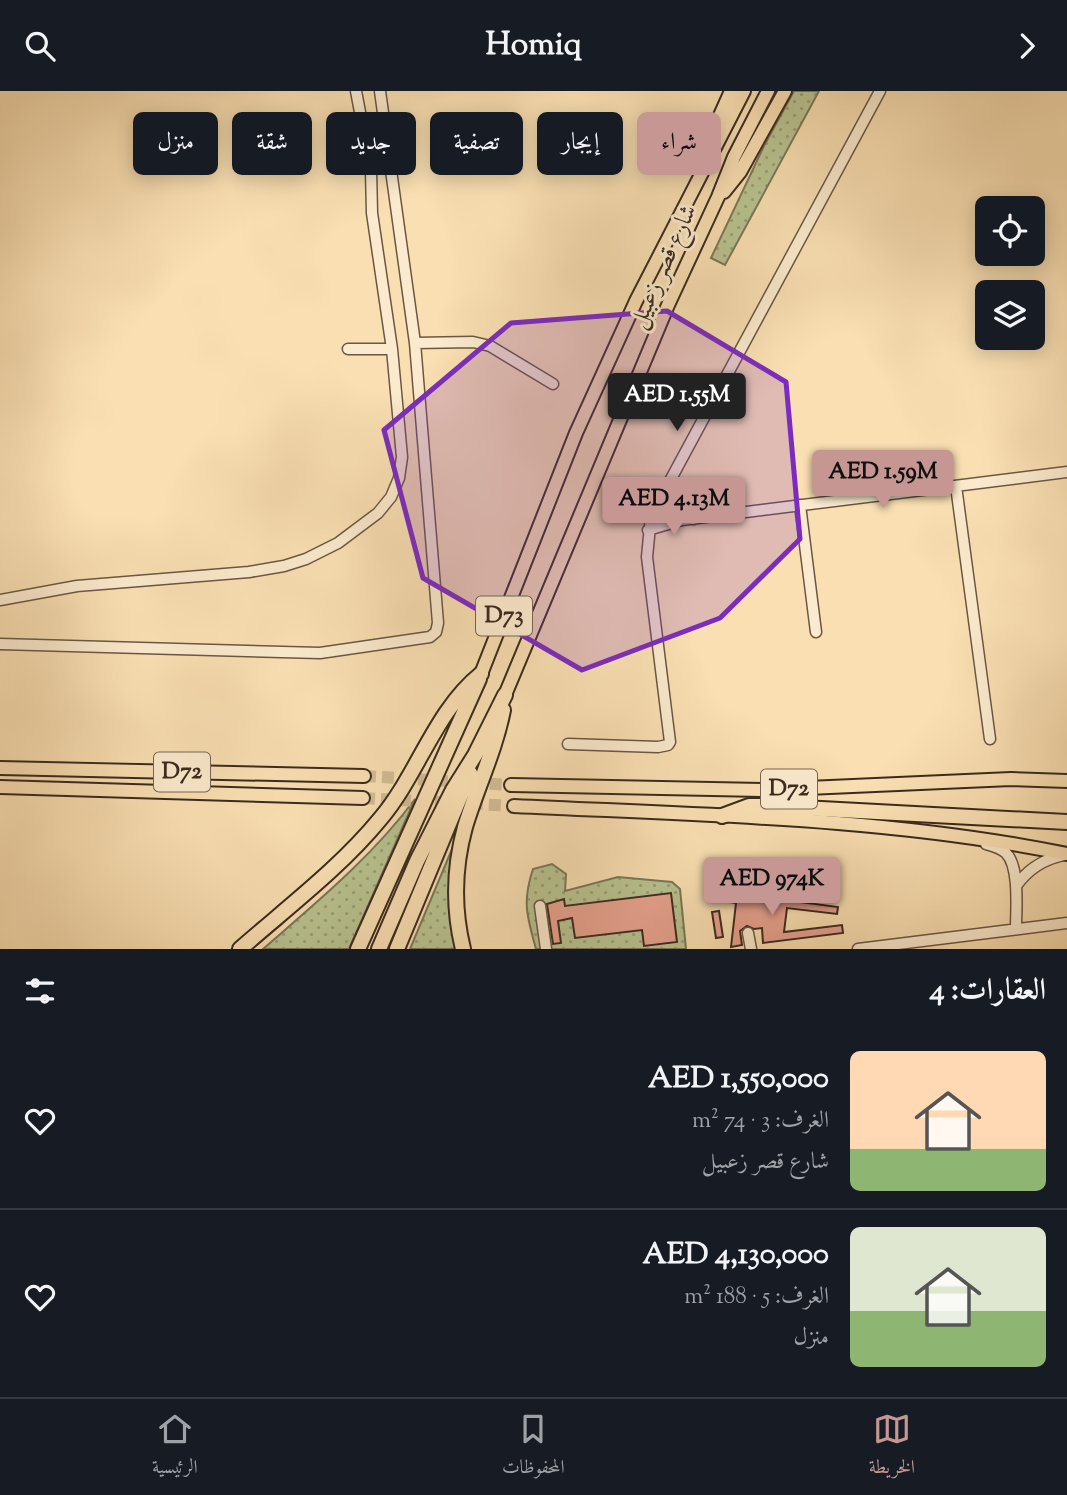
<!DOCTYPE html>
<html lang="ar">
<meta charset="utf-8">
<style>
:root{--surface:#171b24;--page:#242831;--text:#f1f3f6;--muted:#9ea1a6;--line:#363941;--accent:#c59692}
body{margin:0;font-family:"Sorts Mill Goudy",Amiri,serif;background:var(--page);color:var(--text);direction:rtl;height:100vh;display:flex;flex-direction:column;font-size:26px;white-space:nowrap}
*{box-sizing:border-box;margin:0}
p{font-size:23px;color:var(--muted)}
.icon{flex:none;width:38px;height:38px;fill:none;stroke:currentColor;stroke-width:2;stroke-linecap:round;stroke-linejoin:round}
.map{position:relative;height:858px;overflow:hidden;direction:ltr}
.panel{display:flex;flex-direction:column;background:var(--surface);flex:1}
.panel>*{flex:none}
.banner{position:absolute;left:21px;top:21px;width:700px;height:63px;direction:rtl;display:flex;gap:14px}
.buttons{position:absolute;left:975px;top:105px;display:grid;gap:14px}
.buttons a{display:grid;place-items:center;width:70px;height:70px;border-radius:10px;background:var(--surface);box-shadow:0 4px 18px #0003;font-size:35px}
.price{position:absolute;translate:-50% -60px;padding:0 16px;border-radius:7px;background:var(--accent);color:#111;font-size:23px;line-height:46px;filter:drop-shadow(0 2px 4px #0008)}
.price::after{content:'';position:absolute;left:50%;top:42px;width:21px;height:16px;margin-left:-10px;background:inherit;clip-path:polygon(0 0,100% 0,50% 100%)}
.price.on{background:#222;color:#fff}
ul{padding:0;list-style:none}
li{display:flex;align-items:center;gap:21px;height:175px;padding:0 21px}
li+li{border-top:2px solid var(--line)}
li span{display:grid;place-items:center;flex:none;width:196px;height:140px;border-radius:10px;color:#555}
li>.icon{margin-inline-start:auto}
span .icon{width:84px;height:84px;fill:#fffc;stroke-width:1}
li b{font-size:30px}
h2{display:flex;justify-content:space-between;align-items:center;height:84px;padding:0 21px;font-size:30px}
.chip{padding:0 24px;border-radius:10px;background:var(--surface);box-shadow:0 4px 18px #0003;font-size:24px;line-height:63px}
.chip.on{background:var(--accent);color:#111}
header{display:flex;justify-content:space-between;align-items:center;height:91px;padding:0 21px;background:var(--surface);font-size:32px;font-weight:800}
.menu{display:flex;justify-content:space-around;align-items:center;height:98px;border-top:2px solid var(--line);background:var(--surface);font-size:19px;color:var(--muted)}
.menu a{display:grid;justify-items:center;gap:4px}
.menu .on{color:var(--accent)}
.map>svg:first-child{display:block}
.grass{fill:url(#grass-dots);stroke:#7a7658;stroke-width:2}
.building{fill:#e7a28f;stroke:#3b2a1f;stroke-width:2}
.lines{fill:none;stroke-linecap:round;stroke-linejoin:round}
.major-tunnel{stroke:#d3bb95;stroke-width:12;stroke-dasharray:12 6;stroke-linecap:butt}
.minor-casing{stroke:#6a5744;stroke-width:13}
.major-casing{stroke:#3b2a1f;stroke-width:16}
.highway-casing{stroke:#3b2a1f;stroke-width:18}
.minor{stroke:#fbeacd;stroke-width:10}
.major{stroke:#f9dfb2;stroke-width:12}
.highway{stroke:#f9dfb2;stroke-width:14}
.marked{fill:#7b2cbf;fill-opacity:0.2;stroke:#7b2cbf;stroke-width:5;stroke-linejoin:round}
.labels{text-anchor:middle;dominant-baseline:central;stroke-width:6;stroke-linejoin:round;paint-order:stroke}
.shield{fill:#fbeacd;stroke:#756453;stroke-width:2}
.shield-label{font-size:23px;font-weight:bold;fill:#3b2a1f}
.street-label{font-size:24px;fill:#3b2a1f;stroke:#fbeacd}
</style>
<header><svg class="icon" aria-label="forward" viewBox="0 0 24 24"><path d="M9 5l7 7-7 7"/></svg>Homiq<svg class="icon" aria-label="search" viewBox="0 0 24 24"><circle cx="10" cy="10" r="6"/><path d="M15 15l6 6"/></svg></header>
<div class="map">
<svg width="1067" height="858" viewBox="0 0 1067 858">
<defs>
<pattern id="grass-dots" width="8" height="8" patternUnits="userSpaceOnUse" patternTransform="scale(1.75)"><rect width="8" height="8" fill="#b8c390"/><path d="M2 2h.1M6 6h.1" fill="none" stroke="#979f75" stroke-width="1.8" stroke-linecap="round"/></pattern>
</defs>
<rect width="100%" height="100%" fill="#f9dfb2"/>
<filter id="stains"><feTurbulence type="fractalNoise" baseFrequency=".00286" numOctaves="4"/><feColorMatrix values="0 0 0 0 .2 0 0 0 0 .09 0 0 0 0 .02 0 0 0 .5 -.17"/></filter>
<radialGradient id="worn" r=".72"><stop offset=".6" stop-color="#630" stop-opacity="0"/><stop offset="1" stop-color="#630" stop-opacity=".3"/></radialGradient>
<path class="grass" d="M794,0H819L725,174L711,167L764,55Z
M415,708L349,858H263C317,811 372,766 415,708Z
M455,751L457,858H410Z
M552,773L566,783L565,800L618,786L672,791L680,798L686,858H536C527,825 522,811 533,778Z"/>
<path class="building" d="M717,800L838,816L837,823L787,817L784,841L842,834L843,842L763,852L762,837L754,838L747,835L740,840L742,854L731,856L736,812L716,809Z
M671,802L677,851L644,855L642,839L575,847L572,827L558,830L561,852L553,853L547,813L564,808L565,815Z
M719,820L723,846L716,847L712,821Z"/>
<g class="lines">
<path class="major-tunnel" d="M364,685L511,694
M363,707L514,715"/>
<g class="minor-casing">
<path id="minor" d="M415,252L473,251L490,255L553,293
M348,258H392
M956,395L990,648
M664,399L675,418L694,428
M800,414L816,541
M648,439L682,429L1067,381
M0,509L77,495L249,481L284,475L306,468L338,452L378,422L391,406L399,387L402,366L392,258L372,122L371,79L356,0
M0,553L320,562L430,546L436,541L438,532L415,252L380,0
M568,653L658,656L668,654L670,651L647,466L651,425L880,0
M986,753C993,755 1001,757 1006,762C1020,776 1016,819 1016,838
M1016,795C1028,778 1044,768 1064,764
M540,815L546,858
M748,842L751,858
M858,858L1067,832"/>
</g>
<g class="major-casing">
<path id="major" d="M697,76L731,0
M724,101L740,81L785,0
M481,583L576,342L636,210L744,0
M505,604L668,214L718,106L734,66L768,0
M0,677L364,685
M511,694L762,699L1011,688L1067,690
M0,696L363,707
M514,715C699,724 885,726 1067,763"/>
</g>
<g class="highway-casing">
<path id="highway" d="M722,725L749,715H765L1067,731
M240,858C288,816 341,776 381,727C418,683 435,620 481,583
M358,858L479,588
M379,858L417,770L453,699L475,664L505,604
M397,858L470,682
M463,858C453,817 454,776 465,736C477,696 495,660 503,619"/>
</g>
<use href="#minor" class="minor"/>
<use href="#major" class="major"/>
<use href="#highway" class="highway"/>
</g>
<path class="marked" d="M667,220L786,291L800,448L720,527L582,579L423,487L384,339L511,232Z"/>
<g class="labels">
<g class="shield">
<rect x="476" y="505.5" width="56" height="39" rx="5"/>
<rect x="154" y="661.5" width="56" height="39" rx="5"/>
<rect x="761" y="678.5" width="56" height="39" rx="5"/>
</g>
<g class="shield-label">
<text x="504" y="525">D73</text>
<text x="182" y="681">D72</text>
<text x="789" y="698">D72</text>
</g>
<g class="street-label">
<text transform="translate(664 176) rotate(-66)">شارع قصر زعبيل</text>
</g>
</g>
<rect width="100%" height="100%" filter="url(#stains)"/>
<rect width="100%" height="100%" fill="url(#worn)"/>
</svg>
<div class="buttons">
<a><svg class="icon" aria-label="locate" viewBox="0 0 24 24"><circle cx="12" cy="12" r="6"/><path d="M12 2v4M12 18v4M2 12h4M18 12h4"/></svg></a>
<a><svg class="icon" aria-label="layers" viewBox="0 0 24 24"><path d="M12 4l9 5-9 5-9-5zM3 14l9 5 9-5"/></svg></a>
</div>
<b class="price on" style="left:677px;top:342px">AED 1.55M</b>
<b class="price" style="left:883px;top:419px">AED 1.59M</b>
<b class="price" style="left:674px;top:446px">AED 4.13M</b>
<b class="price" style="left:772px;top:826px">AED 974K</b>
<div class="banner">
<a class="chip on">شراء</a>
<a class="chip">إيجار</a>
<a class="chip">تصفية</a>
<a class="chip">جديد</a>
<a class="chip">شقة</a>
<a class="chip">منزل</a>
</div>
</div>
<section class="panel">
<h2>العقارات: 4<svg class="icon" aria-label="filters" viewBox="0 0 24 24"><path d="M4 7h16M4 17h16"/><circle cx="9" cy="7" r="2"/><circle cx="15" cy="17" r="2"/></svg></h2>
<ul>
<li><span style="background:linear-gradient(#ffd9b3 70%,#8fb573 0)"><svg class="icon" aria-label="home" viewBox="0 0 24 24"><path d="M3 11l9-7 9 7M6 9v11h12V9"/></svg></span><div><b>AED 1,550,000</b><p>الغرف: 3 · 74 m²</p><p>شارع قصر زعبيل</p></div><svg class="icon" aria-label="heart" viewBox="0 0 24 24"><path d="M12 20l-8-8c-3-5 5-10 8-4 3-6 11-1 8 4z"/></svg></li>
<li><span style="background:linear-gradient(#dfe7d0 60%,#8fb573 0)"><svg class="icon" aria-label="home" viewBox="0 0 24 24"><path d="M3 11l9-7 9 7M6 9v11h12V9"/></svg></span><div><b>AED 4,130,000</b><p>الغرف: 5 · 188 m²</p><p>منزل</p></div><svg class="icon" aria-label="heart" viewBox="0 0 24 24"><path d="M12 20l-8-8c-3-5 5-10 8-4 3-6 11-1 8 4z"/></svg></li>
</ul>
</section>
<nav class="menu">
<a class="on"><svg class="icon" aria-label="map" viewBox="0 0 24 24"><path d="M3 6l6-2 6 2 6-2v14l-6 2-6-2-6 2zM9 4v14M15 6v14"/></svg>الخريطة</a>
<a><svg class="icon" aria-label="saved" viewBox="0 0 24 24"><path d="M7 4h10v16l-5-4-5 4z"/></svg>المحفوظات</a>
<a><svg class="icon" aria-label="home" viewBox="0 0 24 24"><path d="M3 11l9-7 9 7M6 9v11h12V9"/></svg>الرئيسية</a>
</nav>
